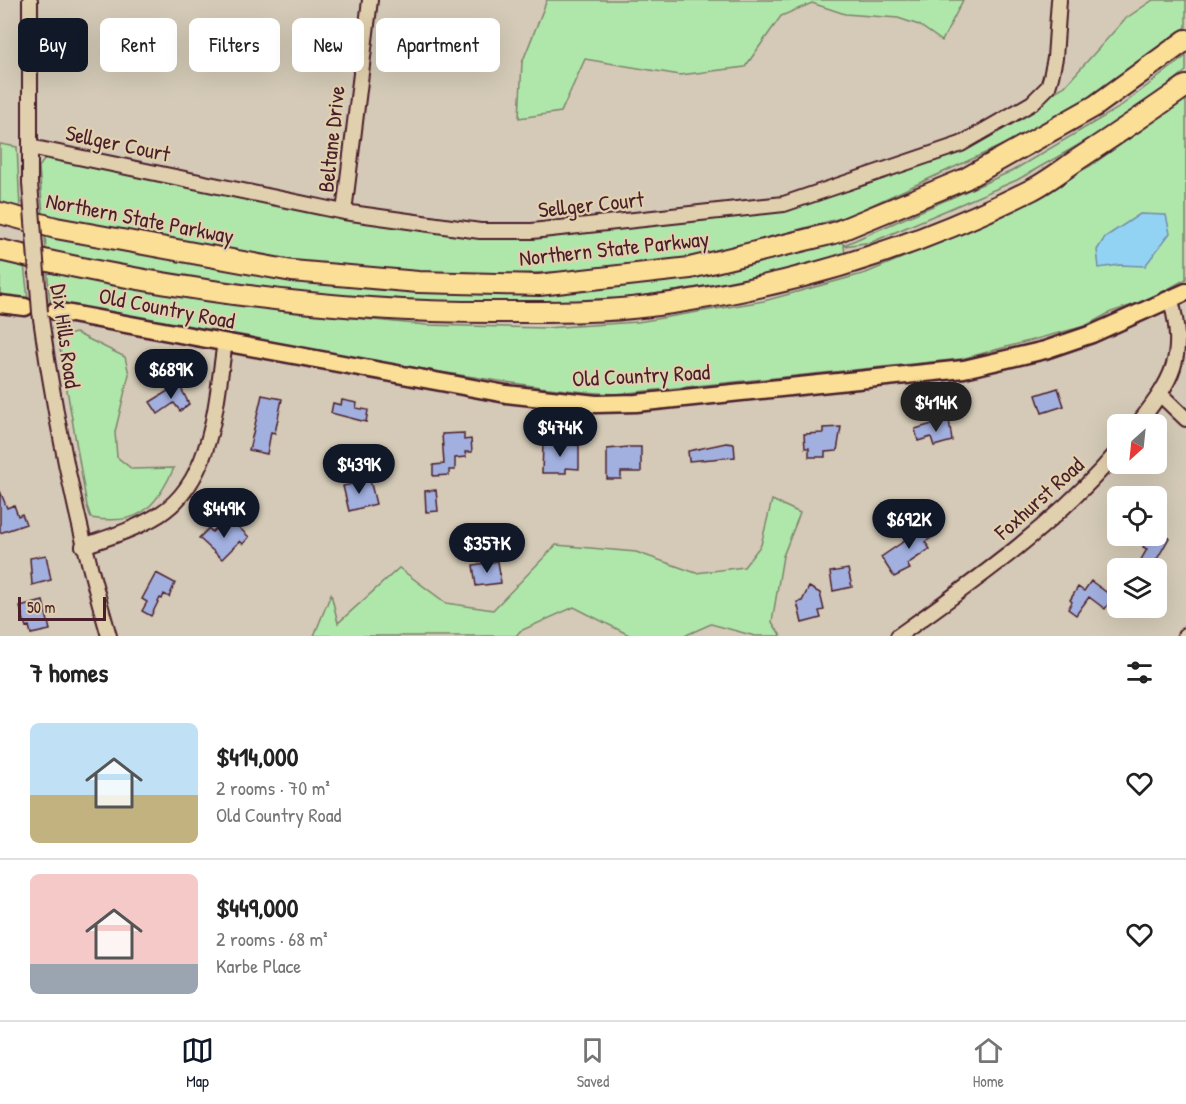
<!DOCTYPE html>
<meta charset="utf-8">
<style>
:root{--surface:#fff;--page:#f6f6f6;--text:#222;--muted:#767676;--line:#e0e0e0;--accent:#111827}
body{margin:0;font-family:"Patrick Hand",sans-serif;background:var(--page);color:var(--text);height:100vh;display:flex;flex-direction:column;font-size:22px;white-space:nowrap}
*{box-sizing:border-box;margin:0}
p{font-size:20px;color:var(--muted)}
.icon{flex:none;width:33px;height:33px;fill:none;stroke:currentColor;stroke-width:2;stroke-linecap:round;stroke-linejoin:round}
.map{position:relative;height:636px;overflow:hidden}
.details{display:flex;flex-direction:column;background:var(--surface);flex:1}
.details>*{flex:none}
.guide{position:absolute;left:18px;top:18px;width:600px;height:54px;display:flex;gap:12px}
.needle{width:39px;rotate:207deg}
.controls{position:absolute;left:1107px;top:414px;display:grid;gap:12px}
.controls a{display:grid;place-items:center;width:60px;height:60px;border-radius:9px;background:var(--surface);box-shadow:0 6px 24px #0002;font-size:30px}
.scale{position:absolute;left:18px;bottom:15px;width:88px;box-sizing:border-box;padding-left:6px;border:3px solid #4a1f2b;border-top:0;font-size:16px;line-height:21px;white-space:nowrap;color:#4a1f2b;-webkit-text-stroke:4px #e1d0ad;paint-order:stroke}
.price{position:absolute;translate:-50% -51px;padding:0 14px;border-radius:21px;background:var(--accent);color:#fff;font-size:20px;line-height:39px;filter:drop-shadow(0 2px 3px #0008)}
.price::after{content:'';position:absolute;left:50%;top:36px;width:18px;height:14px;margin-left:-9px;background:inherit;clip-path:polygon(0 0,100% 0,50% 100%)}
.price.active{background:#222;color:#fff}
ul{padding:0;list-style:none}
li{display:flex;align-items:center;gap:18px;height:150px;padding:0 30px}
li+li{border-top:2px solid var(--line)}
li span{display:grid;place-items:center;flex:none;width:168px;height:120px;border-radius:9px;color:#555}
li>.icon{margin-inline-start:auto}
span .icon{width:72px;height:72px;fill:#fffc;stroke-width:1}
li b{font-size:26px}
h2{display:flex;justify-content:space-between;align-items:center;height:72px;padding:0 30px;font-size:26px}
.pill{padding:0 21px;border-radius:9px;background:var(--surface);box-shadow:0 6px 24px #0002;font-size:21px;line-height:54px}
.pill.active{background:var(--accent);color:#fff}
.dock{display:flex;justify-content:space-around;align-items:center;height:84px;border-top:2px solid var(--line);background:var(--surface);font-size:16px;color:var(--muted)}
.dock a{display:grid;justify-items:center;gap:3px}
.dock .active{color:var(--accent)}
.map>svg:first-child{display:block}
.green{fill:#afe7ab;stroke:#7c836b;stroke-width:1.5}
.water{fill:#92d3f4;stroke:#758ba4;stroke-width:1.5}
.building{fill:#a2b0e0;stroke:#4a1f2b;stroke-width:1.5}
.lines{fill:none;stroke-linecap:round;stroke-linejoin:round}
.minor-casing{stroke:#4a1f2b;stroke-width:18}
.major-casing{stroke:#4a1f2b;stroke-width:21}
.highway-casing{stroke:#4a1f2b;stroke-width:24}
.minor{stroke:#e1d0ad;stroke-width:14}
.major{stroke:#fbdf96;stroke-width:16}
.highway{stroke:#fbdf96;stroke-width:20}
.minor-bridge-casing{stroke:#4a1f2b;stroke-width:18;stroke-linecap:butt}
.minor-bridge{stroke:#e1d0ad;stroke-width:14}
.labels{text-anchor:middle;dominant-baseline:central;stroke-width:4.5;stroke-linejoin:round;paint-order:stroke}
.street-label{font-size:22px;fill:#4a1f2b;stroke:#e1d0ad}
</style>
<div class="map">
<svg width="1186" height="636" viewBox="0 0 1186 636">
<rect width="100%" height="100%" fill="#d4cab7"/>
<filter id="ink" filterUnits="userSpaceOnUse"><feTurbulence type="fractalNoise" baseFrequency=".0167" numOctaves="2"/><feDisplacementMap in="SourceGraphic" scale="12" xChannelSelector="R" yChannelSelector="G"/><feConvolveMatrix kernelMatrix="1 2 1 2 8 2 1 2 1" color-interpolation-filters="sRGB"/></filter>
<g filter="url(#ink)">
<path class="green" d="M547,0H963L942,41L919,25L898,18L845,14L812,3L781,16L745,67L680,75L585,59L561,112L519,118L522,63Z
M1153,0H1186V27L1122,76L1048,124L848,216L717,252L621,269L491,275L342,270L220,251L43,215L39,167L46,157L491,236L540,237L758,213L806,204L892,176L962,147L1065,86L1125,19Z
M1186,56V71L1124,119L1017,180L872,242L844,246L845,255L766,278L612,300L474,303L366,299L229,286L46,253L45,231L474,293L838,238L844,245L1012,171L1117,109Z
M1186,99V279L1148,300L1111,312L1085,326L961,359L617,394C562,392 508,382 454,374C319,353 185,323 50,302L47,266L280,311L426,325L545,328L638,322L764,301L866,273L959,234L1090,166Z
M0,144L17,147L20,209L0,203Z
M0,257L24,264L28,300L0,298Z
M76,333L125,357L129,374L115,432L117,457L132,469L174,468C154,510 138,526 91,518L87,506L58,337Z
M772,500L800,513L783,556L772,622L781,636H755L711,624L684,636H631L574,607L520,631L516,636H314L331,594L338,623L399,568L446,603L493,610L556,545L636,552L696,573L744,567L761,545Z"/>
<path class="water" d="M1140,214L1166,215L1170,233L1145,266L1119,265L1099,268L1097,250L1105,237Z"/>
<path class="building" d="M179,384L189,404L180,411L174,403L158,414L150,402Z
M1058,388L1064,406L1042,413L1036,395Z
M262,395L282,399L275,433L271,432L267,454L249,450Z
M342,400L357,403L356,408L368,410L366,422L331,413L333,403L341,405Z
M949,419L952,441L934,446L931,437L918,441L915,429Z
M841,427L837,451L825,452V457H809V448H805L804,434L823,433V428Z
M464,433V440L471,439L472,452H465L466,457L455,458V470H449V475L433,476V465L444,464L442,434Z
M726,443L734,444L735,457L689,461L688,451Z
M543,444L579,445V469L566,468V473H542Z
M629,447H641V472H621V479H607V449Z
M370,480L376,504L349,511L343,486Z
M436,490L438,511L426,512L425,491Z
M0,491L7,508L14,505L18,516L22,514L26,524L0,533Z
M230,519L249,537L243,544L240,541L222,559L199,538L209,528L212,532L216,528L219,530Z
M928,522L937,534L925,542L930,549L907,564L910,569L894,577L881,557L919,531L917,529Z
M1156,530L1169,538L1152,568H1144L1138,565L1147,549L1143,547L1150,536H1156Z
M46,555L51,580L32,585L30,558Z
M498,561L501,583L476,586L473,565Z
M848,569L852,587L833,591L830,572Z
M156,573L175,583L169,597L164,594L162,599L160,598L151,616L142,611L147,602L142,599Z
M1091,581L1113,597L1105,609L1089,597L1076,615L1068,609L1072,602L1070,600L1078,587L1084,591Z
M809,587L820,593L824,610L819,611L821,618L802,623L797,602L802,601Z
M43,601L50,630L31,634L29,626L26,627L20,607Z"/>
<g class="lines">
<g class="minor-casing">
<path id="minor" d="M30,147L344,212L480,231H532L784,204L961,144L1032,103L1048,87L1051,77L1055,58L1059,0
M30,183V0
M344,212L370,0
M40,312C55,422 78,529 109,636
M1160,394L1186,419
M1138,424C1173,378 1186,359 1171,300
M83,546C110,537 136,529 160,514C214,479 216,399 225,342
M898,636C975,581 1055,525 1118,451
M1185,636L1186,635"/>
</g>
<g class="major-casing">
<path id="major" d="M0,304L25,307
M55,311L506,394L596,404L636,403L964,369L1045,350L1092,334L1186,292"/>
</g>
<g class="highway-casing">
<path id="highway" d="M0,213L56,228L292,271L418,282L539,285L690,268L834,233L965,179L1095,106L1186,40
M0,250C168,290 340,314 513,312C559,312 604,312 650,306C781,289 912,250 1031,190C1049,181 1066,167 1083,156C1118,133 1152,110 1186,86"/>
</g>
<use href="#minor" class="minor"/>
<use href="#major" class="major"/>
<use href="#highway" class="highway"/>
<g class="minor-bridge-casing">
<path id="minor-bridge" d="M30,183L40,312"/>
</g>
<use href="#minor-bridge" class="minor-bridge"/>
</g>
</g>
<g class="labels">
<g class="street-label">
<text transform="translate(331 139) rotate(-84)">Beltane Drive</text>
<text transform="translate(118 143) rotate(12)">Sellger Court</text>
<text transform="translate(591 204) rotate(-6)">Sellger Court</text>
<text transform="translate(140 218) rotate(11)">Northern State Parkway</text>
<text transform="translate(614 248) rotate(-6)">Northern State Parkway</text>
<text transform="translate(167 308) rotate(11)">Old Country Road</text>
<text transform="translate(66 336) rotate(82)">Dix Hills Road</text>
<text transform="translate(641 375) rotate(-3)">Old Country Road</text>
<text transform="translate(1039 498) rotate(-42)">Foxhurst Road</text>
</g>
</g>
</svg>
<div class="controls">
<a><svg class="needle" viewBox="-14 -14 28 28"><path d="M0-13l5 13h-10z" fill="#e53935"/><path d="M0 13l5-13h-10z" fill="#767676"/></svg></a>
<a><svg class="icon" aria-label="locate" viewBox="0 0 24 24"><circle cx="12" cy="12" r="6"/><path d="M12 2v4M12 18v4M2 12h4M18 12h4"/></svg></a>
<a><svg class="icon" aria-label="layers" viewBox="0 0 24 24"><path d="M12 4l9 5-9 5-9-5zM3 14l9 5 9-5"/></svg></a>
</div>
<div class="scale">50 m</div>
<b class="price" style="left:171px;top:400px">$689K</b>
<b class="price active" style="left:936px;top:433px">$414K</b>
<b class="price" style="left:560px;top:458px">$474K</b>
<b class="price" style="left:359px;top:495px">$439K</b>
<b class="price" style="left:224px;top:539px">$449K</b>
<b class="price" style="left:909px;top:550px">$692K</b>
<b class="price" style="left:487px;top:574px">$357K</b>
<div class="guide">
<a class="pill active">Buy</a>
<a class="pill">Rent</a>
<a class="pill">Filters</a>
<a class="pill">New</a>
<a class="pill">Apartment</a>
</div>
</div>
<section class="details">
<h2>7 homes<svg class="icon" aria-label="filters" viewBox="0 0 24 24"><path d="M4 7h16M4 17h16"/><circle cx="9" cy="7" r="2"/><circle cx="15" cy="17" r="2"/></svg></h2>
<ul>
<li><span style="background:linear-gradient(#bfe0f5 60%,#c2b280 0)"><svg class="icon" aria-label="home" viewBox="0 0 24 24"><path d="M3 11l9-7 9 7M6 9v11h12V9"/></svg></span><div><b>$414,000</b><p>2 rooms · 70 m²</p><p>Old Country Road</p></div><svg class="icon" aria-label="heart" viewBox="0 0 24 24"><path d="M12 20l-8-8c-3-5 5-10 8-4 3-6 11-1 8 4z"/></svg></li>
<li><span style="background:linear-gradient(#f6c9c9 75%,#9aa5b1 0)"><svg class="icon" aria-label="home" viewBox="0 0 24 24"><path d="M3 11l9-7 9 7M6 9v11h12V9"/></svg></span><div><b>$449,000</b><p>2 rooms · 68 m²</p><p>Karbe Place</p></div><svg class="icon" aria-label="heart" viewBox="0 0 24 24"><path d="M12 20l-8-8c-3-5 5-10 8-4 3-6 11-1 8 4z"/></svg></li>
</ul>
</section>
<nav class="dock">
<a class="active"><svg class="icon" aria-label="map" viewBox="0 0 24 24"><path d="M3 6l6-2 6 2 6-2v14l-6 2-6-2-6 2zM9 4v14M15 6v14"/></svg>Map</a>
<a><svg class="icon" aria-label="saved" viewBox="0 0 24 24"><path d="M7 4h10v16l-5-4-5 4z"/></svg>Saved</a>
<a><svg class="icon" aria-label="home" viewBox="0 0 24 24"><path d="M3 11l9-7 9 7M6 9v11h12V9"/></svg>Home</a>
</nav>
